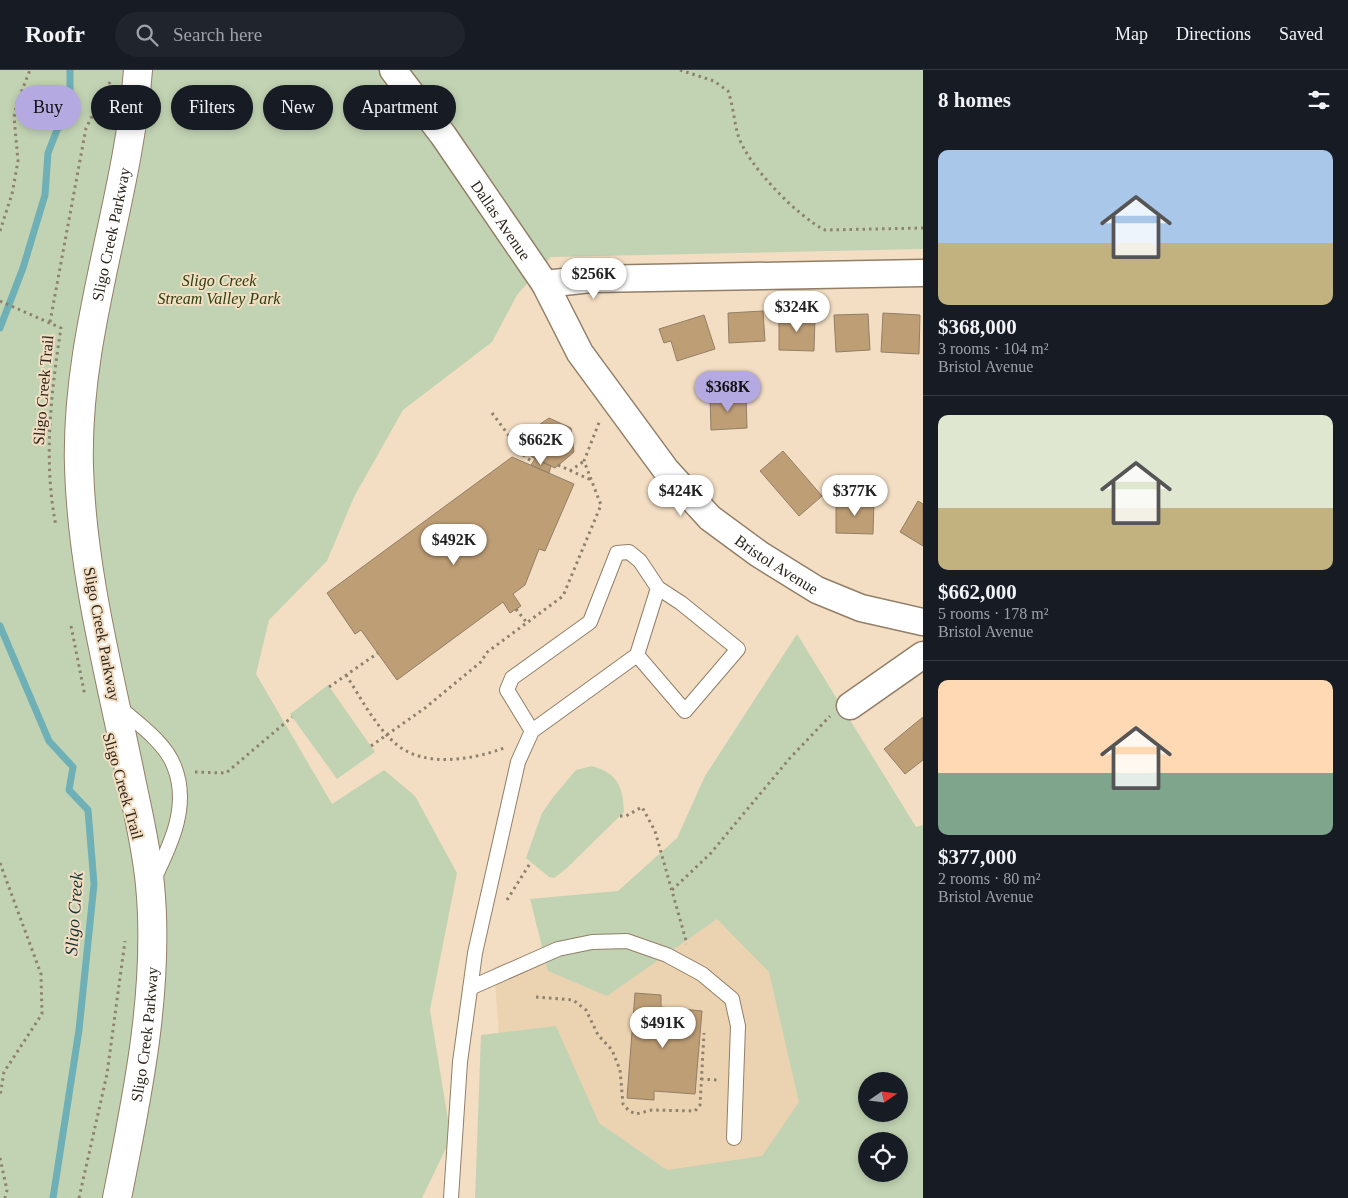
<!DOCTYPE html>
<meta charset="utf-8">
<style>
:root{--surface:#171b24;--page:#20242c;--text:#f1f3f6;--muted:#9ea1a6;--line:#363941;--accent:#b4a9e1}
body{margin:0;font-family:"Times New Roman",serif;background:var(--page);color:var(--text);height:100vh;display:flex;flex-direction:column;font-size:19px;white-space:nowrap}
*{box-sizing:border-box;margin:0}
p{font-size:16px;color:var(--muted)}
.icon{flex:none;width:28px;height:28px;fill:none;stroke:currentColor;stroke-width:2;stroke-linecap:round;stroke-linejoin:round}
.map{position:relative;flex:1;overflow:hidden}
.side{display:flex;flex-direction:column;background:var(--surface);width:425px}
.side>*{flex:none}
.hud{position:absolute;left:15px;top:15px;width:475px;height:45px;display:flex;gap:10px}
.needle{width:32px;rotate:76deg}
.buttons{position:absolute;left:858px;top:1002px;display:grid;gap:10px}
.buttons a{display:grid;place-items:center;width:50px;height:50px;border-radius:50%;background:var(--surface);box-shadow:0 2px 8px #0003;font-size:25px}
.price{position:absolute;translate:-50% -42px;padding:0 11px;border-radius:18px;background:#fff;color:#222;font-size:16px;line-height:32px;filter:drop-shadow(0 1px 2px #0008)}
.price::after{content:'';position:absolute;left:50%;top:30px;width:15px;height:11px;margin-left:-8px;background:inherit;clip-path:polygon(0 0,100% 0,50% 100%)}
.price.selected{background:var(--accent);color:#111}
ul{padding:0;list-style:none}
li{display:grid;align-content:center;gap:10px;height:265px;padding:0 15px}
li+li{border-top:1px solid var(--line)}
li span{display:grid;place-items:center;height:155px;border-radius:10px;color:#555}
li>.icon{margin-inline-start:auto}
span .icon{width:90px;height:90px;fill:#fffc;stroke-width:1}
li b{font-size:21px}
h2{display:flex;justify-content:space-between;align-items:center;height:60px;padding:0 15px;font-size:21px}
.tag{padding:0 18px;border-radius:22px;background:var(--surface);box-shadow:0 2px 8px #0003;font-size:18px;line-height:45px}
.tag.selected{background:var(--accent);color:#111}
header{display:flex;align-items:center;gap:30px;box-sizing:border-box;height:70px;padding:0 25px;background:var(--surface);border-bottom:1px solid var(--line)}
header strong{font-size:24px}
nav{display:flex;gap:28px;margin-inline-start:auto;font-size:18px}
.search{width:350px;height:45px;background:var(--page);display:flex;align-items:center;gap:12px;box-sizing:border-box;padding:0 18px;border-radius:28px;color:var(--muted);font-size:19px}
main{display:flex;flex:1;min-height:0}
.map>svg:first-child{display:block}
.built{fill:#ebd2b1}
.green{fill:#c2d3b3;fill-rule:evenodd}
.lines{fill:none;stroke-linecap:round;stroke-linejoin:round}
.stream{stroke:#6fb0b6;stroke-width:7}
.building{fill:#be9e75;stroke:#927f67}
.lane-casing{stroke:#927f67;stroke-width:16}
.street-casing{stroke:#927f67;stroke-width:29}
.secondary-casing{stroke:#927f67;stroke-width:30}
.path{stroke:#8e816e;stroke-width:3;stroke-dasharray:2.5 4;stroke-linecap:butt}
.lane{stroke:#fff;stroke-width:14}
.street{stroke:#fff;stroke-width:26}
.secondary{stroke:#fff;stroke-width:28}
.labels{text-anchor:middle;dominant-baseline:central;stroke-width:4;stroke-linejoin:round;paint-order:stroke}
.street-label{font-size:16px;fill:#2c251b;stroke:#f3dec3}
.park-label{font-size:16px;font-style:italic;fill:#2b4010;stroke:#f3dec3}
.water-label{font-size:18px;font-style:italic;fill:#16373a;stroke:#f3dec3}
</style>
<header>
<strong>Roofr</strong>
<div class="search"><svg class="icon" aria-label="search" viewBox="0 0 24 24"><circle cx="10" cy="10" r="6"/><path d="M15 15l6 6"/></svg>Search here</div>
<nav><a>Map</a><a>Directions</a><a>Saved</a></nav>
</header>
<main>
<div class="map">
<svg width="923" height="1128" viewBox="0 0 923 1128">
<rect width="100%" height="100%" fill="#f3dec3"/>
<path class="built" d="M772,796L856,1095L511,1128L494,897Z"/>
<path class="green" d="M0,0H923V179L551,187L517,225L492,272L403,340L354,427L327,491L269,550L256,604L332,734L384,700L415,726L457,803L430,940L451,1068L422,1128H0Z
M797,564L916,757L923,755V1128H475L481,965L556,956L599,1053L667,1100L762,1086L799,1032L769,902L717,849L607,926L548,901L530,829L618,821L677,768L705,706ZM866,1011H899V1044H866ZM866,1071H899V1104H866Z
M328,615L375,682L337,709L290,644Z
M592,696C618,703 623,717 624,742L567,798L554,808L549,807L526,788L542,743L554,726L576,700Z"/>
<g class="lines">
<path class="stream" d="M0,258L23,198L45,125L48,83L70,27V0
M0,556L49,671L73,697L69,720L88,740L94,814L79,960L53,1128"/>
</g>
<path class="building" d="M763,241L765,271L729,273L728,243Z
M883,243L920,245L919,284L881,282Z
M868,244L870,280L836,282L834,245Z
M704,245L715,279L677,291L671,271L664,273L659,259Z
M779,245L815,246L814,281L779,280Z
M746,326L747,358L711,360L710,327Z
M549,348L571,358L574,382L555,398L532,387L530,361Z
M783,381L822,426L799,446L760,401Z
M512,387L574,414L545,481L539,479L525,515L513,524L521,536L510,543L503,532L397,610L361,560L355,564L327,523Z
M535,389L551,396L549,403L531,395Z
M836,431H874L873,464L836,463Z
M918,431L923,434V476L900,462Z
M923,647V690L905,704L884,679Z
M635,923L661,925V937L702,941L695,1024L654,1021V1030L627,1028Z"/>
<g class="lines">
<g class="lane-casing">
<path id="lane" d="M637,585L685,641L738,579L681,533L658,518
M119,637C137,653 165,672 174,696C190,735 171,774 154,809
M470,918L558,879L592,872L627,871L667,885L702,904L732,929L738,956L734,1068
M451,1128L460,992L475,883L518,692L532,661L637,585L658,518L640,491L629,482L617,483L590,552L512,608L507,620L532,661"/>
</g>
<g class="street-casing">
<g id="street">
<path id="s1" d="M393,0L443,65L545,214L591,209L923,203"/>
<path id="s2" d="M545,214L580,283L666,400L710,448L759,484L817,520L861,538L923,552"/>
<path d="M850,636L923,585"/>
</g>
</g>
<g class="secondary-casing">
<g id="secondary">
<path id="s3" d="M117,1128C137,1028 160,918 150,815C147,781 139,747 132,714C111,609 82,504 79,397C75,263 128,133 138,0"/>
</g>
</g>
<path class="path" d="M680,0L714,11L728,21C733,35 734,51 738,65C747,95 798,147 825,160L923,158
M0,161L12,124L18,91L14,47L17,33L30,0
M0,231L61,258C51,323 43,391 56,456
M50,252L86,58L110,12
M492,343L525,387L533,392
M558,395L591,410
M570,401L584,391
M516,539L527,553
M71,556L85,626
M346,605C361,628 375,656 396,674C424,698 472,690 504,678
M329,617L378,583
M371,676L425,638L482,591L486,583L563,526L601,435L584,391L600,350
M195,702L226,703L292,647
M620,746H626L642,737L655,761L687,874
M0,793L41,904L42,944L4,1002L0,1026
M672,820L710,784L790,688L830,646
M507,830L531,792
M536,927L573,930L586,940L598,965L612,980L620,1000L623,1034L629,1041L636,1044L652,1040L695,1041L700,1035L704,963
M701,1009L718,1010
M0,1088L7,1120L5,1128
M79,1128L107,1004L125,871"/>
<use href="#lane" class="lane"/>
<use href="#street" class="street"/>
<use href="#secondary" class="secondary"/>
</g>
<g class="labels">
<g class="street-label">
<text stroke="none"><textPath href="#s1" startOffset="185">Dallas Avenue</textPath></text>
<text stroke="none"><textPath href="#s3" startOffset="976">Sligo Creek Parkway</textPath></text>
<text transform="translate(43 320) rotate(-85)">Sligo Creek Trail</text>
<text stroke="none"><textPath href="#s2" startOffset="369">Bristol Avenue</textPath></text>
<text transform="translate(102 564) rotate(79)">Sligo Creek Parkway</text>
<text transform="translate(123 716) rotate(74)">Sligo Creek Trail</text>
<text stroke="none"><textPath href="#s3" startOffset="166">Sligo Creek Parkway</textPath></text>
</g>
<g class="park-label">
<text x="219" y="210">Sligo Creek<tspan x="219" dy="18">Stream Valley Park</tspan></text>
</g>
<g class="water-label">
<text transform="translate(74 844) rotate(-86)">Sligo Creek</text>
</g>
</g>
</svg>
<div class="buttons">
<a><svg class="needle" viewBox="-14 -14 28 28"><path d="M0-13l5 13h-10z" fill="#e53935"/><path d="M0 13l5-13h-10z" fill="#9ea1a6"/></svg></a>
<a><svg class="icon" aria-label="locate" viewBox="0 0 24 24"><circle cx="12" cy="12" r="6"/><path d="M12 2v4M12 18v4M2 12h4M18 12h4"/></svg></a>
</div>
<b class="price" style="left:594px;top:230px">$256K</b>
<b class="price" style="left:797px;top:263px">$324K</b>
<b class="price selected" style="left:728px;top:343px">$368K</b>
<b class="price" style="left:541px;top:396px">$662K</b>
<b class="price" style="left:681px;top:447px">$424K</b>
<b class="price" style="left:855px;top:447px">$377K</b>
<b class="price" style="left:454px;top:496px">$492K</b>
<b class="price" style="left:663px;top:979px">$491K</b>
<div class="hud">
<a class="tag selected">Buy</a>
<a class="tag">Rent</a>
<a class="tag">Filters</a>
<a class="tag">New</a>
<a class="tag">Apartment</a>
</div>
</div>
<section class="side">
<h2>8 homes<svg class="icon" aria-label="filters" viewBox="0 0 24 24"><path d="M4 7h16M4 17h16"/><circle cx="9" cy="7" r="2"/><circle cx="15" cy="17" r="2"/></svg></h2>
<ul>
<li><span style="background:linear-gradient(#a9c7e8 60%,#c2b280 0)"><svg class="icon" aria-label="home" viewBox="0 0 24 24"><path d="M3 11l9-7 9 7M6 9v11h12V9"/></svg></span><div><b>$368,000</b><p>3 rooms · 104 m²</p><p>Bristol Avenue</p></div></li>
<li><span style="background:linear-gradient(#dfe7d0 60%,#c2b280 0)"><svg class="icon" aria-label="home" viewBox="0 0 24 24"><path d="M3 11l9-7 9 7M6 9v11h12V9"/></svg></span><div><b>$662,000</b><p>5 rooms · 178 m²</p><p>Bristol Avenue</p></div></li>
<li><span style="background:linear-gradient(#ffd9b3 60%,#7fa58c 0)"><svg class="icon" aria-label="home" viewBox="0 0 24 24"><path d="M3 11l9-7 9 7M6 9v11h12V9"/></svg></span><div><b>$377,000</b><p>2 rooms · 80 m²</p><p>Bristol Avenue</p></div></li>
</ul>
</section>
</main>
